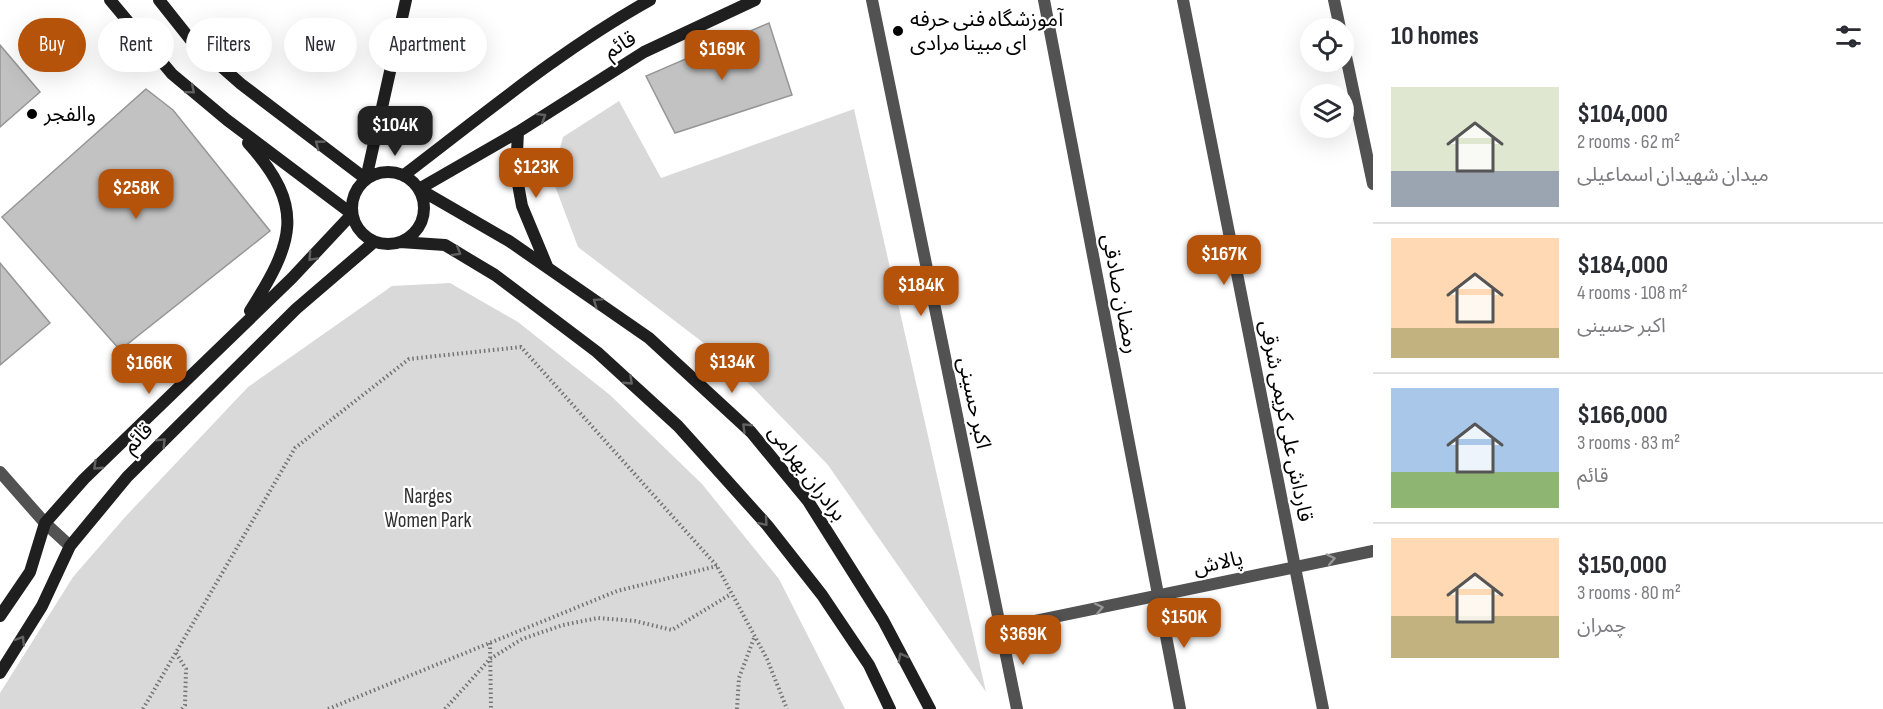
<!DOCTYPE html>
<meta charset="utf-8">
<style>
:root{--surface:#fff;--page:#f7f7f7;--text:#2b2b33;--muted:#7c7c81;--line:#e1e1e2;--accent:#b45309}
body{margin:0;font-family:"Sofia Sans Condensed","Noto Sans Arabic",sans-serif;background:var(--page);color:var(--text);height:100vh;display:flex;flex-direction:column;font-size:22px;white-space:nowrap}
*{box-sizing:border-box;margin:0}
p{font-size:20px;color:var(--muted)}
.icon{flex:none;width:33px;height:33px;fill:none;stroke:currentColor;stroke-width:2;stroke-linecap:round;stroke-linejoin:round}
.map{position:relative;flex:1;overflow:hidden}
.side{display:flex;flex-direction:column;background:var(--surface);width:510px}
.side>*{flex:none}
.guide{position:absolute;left:18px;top:18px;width:570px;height:54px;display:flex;gap:12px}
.buttons{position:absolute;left:1300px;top:18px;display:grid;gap:12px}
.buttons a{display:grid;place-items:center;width:54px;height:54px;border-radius:50%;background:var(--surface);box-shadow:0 6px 24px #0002;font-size:30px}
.price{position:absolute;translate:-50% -51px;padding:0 14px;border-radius:12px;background:var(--accent);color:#fff;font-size:20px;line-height:39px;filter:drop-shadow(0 2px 3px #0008)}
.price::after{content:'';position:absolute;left:50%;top:36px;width:18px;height:14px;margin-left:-9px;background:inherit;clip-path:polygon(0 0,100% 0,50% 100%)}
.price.selected{background:#222;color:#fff}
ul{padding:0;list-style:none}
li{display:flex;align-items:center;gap:18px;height:150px;padding:0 18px}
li+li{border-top:2px solid var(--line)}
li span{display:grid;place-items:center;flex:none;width:168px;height:120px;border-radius:0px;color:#555}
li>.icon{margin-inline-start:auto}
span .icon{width:72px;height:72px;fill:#fffc;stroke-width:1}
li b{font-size:26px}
h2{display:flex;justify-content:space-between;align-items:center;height:72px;padding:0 18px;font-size:26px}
.chip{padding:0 21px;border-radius:27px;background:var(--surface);box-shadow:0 6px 24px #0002;font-size:21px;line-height:54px}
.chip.selected{background:var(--accent);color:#fff}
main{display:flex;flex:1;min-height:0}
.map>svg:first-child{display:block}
.green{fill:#d9d9d9}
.building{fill:#c2c2c2;stroke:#969696;stroke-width:1.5}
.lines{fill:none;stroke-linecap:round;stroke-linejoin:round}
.path{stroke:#747474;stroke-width:4;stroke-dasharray:1.5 3;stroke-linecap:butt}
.minor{stroke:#525252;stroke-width:12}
.tertiary{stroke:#525252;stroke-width:12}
.secondary{stroke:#1f1f1f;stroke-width:12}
.oneway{stroke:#626262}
.oneway2{stroke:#979797}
.poi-dot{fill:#000;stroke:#fff;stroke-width:2}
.labels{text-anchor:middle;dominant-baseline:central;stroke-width:4.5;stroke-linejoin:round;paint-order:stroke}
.poi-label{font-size:21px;fill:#000;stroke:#fff;text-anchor:start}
.street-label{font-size:21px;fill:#000;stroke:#fff}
.park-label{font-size:21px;fill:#303030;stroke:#fff}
</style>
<main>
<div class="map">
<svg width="1373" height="709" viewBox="0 0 1373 709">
<rect width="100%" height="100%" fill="#fff"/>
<path class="green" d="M619,101L661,178L854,109L986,692L828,465L726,360L578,247L552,178L563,137Z
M450,283L518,322L610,395L702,484L779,579L845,709H0V693L73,577L126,516L248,387L392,286Z"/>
<path class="building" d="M769,23L792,95L675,133L646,76Z
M0,45L40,92L0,127Z
M146,89L173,110L270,231L120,350L2,217Z
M0,263L50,323L0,365Z"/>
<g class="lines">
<path class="path" d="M490,643L491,709
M176,653L186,669L185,705L182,709
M143,709L295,448L409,359L521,347L717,566L767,659L787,709
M328,709L617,591L717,566
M445,709L490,659L522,639L563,625L598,618L635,621L672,630L731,594
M737,709L739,678L754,638"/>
<path class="minor" d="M1044,0L1180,709
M1183,0L1323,709
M1334,0L1340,28
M1344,47L1373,184"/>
<path class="tertiary" d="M872,0L1017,709
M0,472L45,523L70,546
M1001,628L1373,551"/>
<path class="secondary" d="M159,0L190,39L241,84L366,179L406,0
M518,132L516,173L522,206L547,266
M248,143C307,208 293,243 250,311
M352 208a36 36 0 1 1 72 0a36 36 0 1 1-72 0Z
M404,175C483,115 562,49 650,0
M419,189L509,241L649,338L751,432L808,501L883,620L930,709
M419,189L518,132L644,52L755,0
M400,242L445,245L495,275L597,352L678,426L767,525L822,595L869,665L890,709
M0,616L30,572L45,523L84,479L292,278L352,214L227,120L172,74L110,0
M0,673L42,606L70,546L127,477L296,309L374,242"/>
</g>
<defs><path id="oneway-chevron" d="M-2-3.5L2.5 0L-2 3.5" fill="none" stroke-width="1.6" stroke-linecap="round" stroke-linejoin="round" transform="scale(1.5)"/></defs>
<g class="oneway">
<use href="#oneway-chevron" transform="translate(191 90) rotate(40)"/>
<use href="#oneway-chevron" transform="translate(542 117) rotate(-32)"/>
<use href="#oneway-chevron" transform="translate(319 144) rotate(-143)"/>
<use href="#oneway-chevron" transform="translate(457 252) rotate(31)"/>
<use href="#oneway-chevron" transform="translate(312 257) rotate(133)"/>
<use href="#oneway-chevron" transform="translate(597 302) rotate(-145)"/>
<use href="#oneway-chevron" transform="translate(629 381) rotate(43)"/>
<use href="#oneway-chevron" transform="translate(746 427) rotate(-136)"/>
<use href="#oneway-chevron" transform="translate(162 442) rotate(-45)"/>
<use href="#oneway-chevron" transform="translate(97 466) rotate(136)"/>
<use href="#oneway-chevron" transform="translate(764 522) rotate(49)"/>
<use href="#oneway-chevron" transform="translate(21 640) rotate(-58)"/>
<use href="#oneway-chevron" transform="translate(902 657) rotate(-118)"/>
</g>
<g class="oneway2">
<use href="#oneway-chevron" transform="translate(1331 559) rotate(-12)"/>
<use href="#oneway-chevron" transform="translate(1099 608) rotate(-12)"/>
</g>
<g class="poi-dot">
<circle cx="898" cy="31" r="6"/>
<circle cx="32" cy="114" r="6"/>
</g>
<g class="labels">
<g class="poi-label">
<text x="910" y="19">آموزشگاه فنی حرفه<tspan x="910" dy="24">ای مبینا مرادی</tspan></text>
<text x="44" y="114">والفجر</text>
</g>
<g class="street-label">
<text transform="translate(620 45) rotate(-31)">قائم</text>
<text transform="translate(1120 294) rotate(79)">رمضان صادقی</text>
<text transform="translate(974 403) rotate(78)">اکبر حسینی</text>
<text transform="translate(1286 421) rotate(79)">قارداش علی کریمی شرقی</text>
<text transform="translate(138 438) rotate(-45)">قائم</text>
<text transform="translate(807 473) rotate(53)">برادران بهرامی</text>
<text transform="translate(1218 563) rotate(-12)">پالاش</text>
</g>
<g class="park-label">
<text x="428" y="496">Narges<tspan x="428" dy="24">Women Park</tspan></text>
</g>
</g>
</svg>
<div class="buttons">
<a><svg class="icon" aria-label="locate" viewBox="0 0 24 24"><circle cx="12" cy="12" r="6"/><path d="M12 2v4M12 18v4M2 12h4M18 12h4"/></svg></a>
<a><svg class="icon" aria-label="layers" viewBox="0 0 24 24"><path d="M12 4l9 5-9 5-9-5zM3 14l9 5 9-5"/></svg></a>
</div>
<b class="price" style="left:722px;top:81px">$169K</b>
<b class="price selected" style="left:395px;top:157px">$104K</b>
<b class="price" style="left:536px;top:199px">$123K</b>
<b class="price" style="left:136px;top:220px">$258K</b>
<b class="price" style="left:1224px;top:286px">$167K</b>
<b class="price" style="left:921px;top:317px">$184K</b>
<b class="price" style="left:732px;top:394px">$134K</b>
<b class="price" style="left:149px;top:395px">$166K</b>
<b class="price" style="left:1184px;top:649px">$150K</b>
<b class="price" style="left:1023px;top:666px">$369K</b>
<div class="guide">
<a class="chip selected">Buy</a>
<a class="chip">Rent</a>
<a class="chip">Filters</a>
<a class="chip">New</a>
<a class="chip">Apartment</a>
</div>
</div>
<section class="side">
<h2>10 homes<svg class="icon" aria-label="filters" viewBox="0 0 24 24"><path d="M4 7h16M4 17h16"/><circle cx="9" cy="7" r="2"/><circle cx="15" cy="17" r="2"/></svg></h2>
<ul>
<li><span style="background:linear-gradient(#dfe7d0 70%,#9aa5b1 0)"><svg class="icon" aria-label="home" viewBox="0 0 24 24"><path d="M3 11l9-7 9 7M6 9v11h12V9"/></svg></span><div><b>$104,000</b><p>2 rooms · 62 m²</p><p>میدان شهيدان اسماعيلی</p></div></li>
<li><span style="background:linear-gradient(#ffd9b3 75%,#c2b280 0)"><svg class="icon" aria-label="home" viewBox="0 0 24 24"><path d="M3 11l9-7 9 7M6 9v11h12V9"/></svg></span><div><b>$184,000</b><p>4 rooms · 108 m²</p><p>اکبر حسینی</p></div></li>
<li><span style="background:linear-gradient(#a9c7e8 70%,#8fb573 0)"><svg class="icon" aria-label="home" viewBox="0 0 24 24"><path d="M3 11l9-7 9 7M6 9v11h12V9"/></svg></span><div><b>$166,000</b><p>3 rooms · 83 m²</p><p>قائم</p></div></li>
<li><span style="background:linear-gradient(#ffd9b3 65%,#c2b280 0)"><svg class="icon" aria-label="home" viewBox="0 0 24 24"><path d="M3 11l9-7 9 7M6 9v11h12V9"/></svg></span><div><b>$150,000</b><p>3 rooms · 80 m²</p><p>چمران</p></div></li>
</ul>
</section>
</main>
